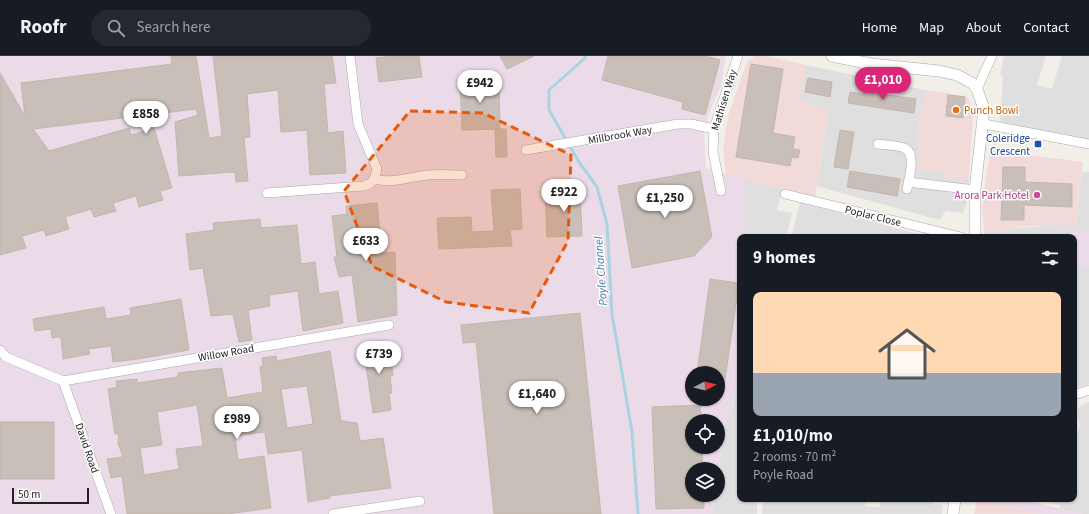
<!DOCTYPE html>
<meta charset="utf-8">
<style>
:root{--surface:#171b24;--page:#242831;--text:#f1f3f6;--muted:#9ea1a6;--line:#363941;--accent:#db2777}
body{margin:0;font-family:"Source Sans 3",sans-serif;background:var(--page);color:var(--text);height:100vh;display:flex;flex-direction:column;font-size:15px;white-space:nowrap}
*{box-sizing:border-box;margin:0}
p{font-size:13px;color:var(--muted)}
.icon{flex:none;width:22px;height:22px;fill:none;stroke:currentColor;stroke-width:2;stroke-linecap:round;stroke-linejoin:round}
.map{position:relative;flex:1;overflow:hidden}
.sheet{position:absolute;left:737px;top:178px;width:340px;height:268px;display:flex;flex-direction:column;background:var(--surface);border-radius:8px;box-shadow:0 1px 3px #0004}
.sheet>*{flex:none}
.needle{width:26px;rotate:83deg}
.fabs{position:absolute;left:685px;top:310px;display:grid;gap:8px}
.fabs a{display:grid;place-items:center;width:40px;height:40px;border-radius:50%;background:var(--surface);box-shadow:0 1px 3px #0004;font-size:20px}
.scale{position:absolute;left:12px;bottom:10px;width:77px;box-sizing:border-box;padding-left:4px;border:2px solid #222;border-top:0;font-size:11px;line-height:14px;white-space:nowrap;color:#222;-webkit-text-stroke:3px #fff;paint-order:stroke}
.price{position:absolute;translate:-50% -34px;padding:0 9px;border-radius:14px;background:#fff;color:#222;font-size:13px;line-height:26px;filter:drop-shadow(0 1px 2px #0008)}
.price::after{content:'';position:absolute;left:50%;top:24px;width:12px;height:9px;margin-left:-6px;background:inherit;clip-path:polygon(0 0,100% 0,50% 100%)}
.price.active{background:var(--accent);color:#fff}
ul{padding:0;list-style:none}
li{display:grid;align-content:center;gap:8px;height:212px;padding:0 16px}
li+li{border-top:1px solid var(--line)}
li span{display:grid;place-items:center;height:124px;border-radius:8px;color:#555}
li>.icon{margin-inline-start:auto}
span .icon{width:72px;height:72px;fill:#fffc;stroke-width:1}
li b{font-size:17px}
h2{display:flex;justify-content:space-between;align-items:center;height:48px;padding:0 16px;font-size:17px}
header{display:flex;align-items:center;gap:24px;box-sizing:border-box;height:56px;padding:0 20px;background:var(--surface);border-bottom:1px solid var(--line)}
header strong{font-size:19px}
nav{display:flex;gap:22px;margin-inline-start:auto;font-size:14px}
.search{width:280px;height:36px;background:var(--page);display:flex;align-items:center;gap:10px;box-sizing:border-box;padding:0 14px;border-radius:22px;color:var(--muted);font-size:15px}
.map>svg:first-child{display:block}
.residential{fill:#e0dfdf}
.commercial{fill:#f2dad9}
.industrial{fill:#ebdbe8;fill-rule:evenodd}
.lines{fill:none;stroke-linecap:round;stroke-linejoin:round}
.stream{stroke:#aad3df;stroke-width:3}
.building{fill:#c7bfb8;stroke:#c4b6ab;fill-rule:evenodd}
.minor-casing{stroke:#a9a9a9;stroke-width:10}
.tertiary-casing{stroke:#a9a9a9;stroke-width:12}
.minor{stroke:#fff;stroke-width:9}
.tertiary{stroke:#fff;stroke-width:11}
.marked{fill:#e8590c;fill-opacity:0.2;stroke:#e8590c;stroke-width:3;stroke-dasharray:8 5;stroke-linejoin:round}
.food-dot{fill:#e8710a;stroke:#fff;stroke-width:1.5}
.transit-dot{fill:#1a4fb4;stroke:#fff;stroke-width:1.5}
.hotel-dot{fill:#d1479c;stroke:#fff;stroke-width:1.5}
.labels{text-anchor:middle;dominant-baseline:central;stroke-width:3;stroke-linejoin:round;paint-order:stroke}
.street-label{font-size:11px;fill:#222;stroke:#fff}
.food-label{font-size:11px;fill:#c56008;stroke:#fff;text-anchor:start}
.transit-label{font-size:11px;fill:#164399;stroke:#fff;text-anchor:end}
.hotel-label{font-size:11px;fill:#b23c85;stroke:#fff;text-anchor:end}
.water-label{font-size:12px;font-style:italic;fill:#4a7aab;stroke:#fff}
</style>
<header>
<strong>Roofr</strong>
<div class="search"><svg class="icon" aria-label="search" viewBox="0 0 24 24"><circle cx="10" cy="10" r="6"/><path d="M15 15l6 6"/></svg>Search here</div>
<nav><a>Home</a><a>Map</a><a>About</a><a>Contact</a></nav>
</header>
<div class="map">
<svg width="1089" height="458" viewBox="0 0 1089 458">
<rect width="100%" height="100%" fill="#f2efe9"/>
<path class="residential" d="M1004,0H1046L1037,29L1052,33L1062,0H1089V85L1003,67L1000,64L1003,20L1000,19Z
M806,9L925,34L917,80L920,81L916,113L946,117L945,122L968,119L969,117L968,142L963,157L946,155L939,164L817,130L828,53L808,48L799,43Z
M1082,116H1089V174H1069L1070,181H985L984,176L1016,172L1076,168Z
M745,123L782,133L777,154L792,157L786,181H745Z
M800,146L910,176L931,181H791Z
M1074,212H1089V328L1074,332Z
M740,309V443H757V458H712L715,439H718V416L727,356L731,357Z
M1089,346V458H1082L1060,453V449L1038,443H1074V391L1080,369L1077,356L1079,351Z
M763,443H866L865,450L880,451L881,445L890,446L891,443H934L933,450L936,448L943,449L942,458H762Z"/>
<path class="commercial" d="M756,0H767L806,9L799,43L809,45L808,48L828,53L815,142L726,118L723,93L728,60L747,6Z
M925,34L966,40L969,43L973,63L969,117L965,123L961,125L945,122V117L916,113L920,81H917Z
M990,94L1083,106L1076,168L1069,171L1065,169L1029,170L984,176L982,151Z
M977,443H983L1039,458H974Z"/>
<path class="industrial" d="M0,0H726L721,30L710,55L704,76L706,112L745,123V181H740V309L731,357H727L718,416V413H692V439H715L712,458H0ZM692,317H718V343H692ZM692,365H718V391H692Z
M1069,174H1089V212H1074V181H1070Z
M983,443H1022L1082,458H1039Z"/>
<g class="lines">
<path class="stream" d="M585,0V2L549,34V54L579,106L597,131L607,168L612,258L632,376L638,458"/>
</g>
<path class="building" d="M171,0H196L209,82L222,80L213,0H332L336,27L324,28L328,77L343,75L346,117L310,119L307,74L281,76L278,34L247,38L250,81L244,82L248,125L236,126L235,116L179,120L175,66L198,59L196,53L33,73L49,95L129,72L131,79L154,72L172,132L160,135L163,144L139,151L136,140L113,147L116,155L94,161L91,153L65,161L69,173L46,180L44,174L22,180L26,192L0,199V17L25,60L21,27L172,8Z
M392,0H419L422,21L379,26L376,2Z
M500,0H534L507,13Z
M608,0H705L720,4L705,59L682,53L683,46L602,24Z
M751,8L783,13L773,77L795,81L793,93L800,94L798,102L792,101L790,110L736,101Z
M808,22L832,26L830,41L805,36Z
M499,23L500,73L462,74L460,24Z
M865,33L887,37V39L916,43L914,57L848,47L850,36L864,38Z
M948,39L965,41L963,62L946,60Z
M495,73H506L507,101H496Z
M840,74L854,76L848,113L834,111Z
M1003,111H1025V126L1072,128V151L1024,149V164H1001Z
M700,115L712,181L694,200L632,212L618,130Z
M850,115L900,123L897,140L847,131Z
M580,132L582,180L547,181L545,134Z
M520,133L522,173L510,174L512,190L439,193L437,162L471,161L472,176L494,175L491,134Z
M377,147L382,197L395,196L397,259L358,266L352,219L339,221L334,201H337L332,160L347,158L346,150Z
M260,163L261,172L297,169L301,208L315,206L319,238L338,235L343,267L303,275L298,235L269,239L270,250L248,254L252,284L239,286L233,258L211,260L203,212L190,214L186,178L214,174L213,167Z
M710,223L739,227L723,337H718V317H697Z
M181,243L189,294L138,303L113,306L111,290L88,293L90,298L63,303L61,281L52,282L51,273L35,275L33,263L104,251L106,263L131,259L130,252Z
M580,257L601,458H494L476,286L463,287L461,269Z
M390,286L394,303L391,304L393,320H390L392,337H389L391,354L373,357L363,290Z
M330,295L341,365L357,367L360,385L383,382L391,432L330,440V442L308,446L302,394L268,398L265,376L235,380L238,404L264,400L271,452L228,458H127L122,420L111,422L107,403L123,401L118,387L119,378H115L108,333L117,331L116,325L137,323V327L178,321V317L222,312L227,342L263,336L260,311L263,310L262,302L276,300L277,305ZM307,330L313,368L287,372L281,333ZM197,349L203,390L176,393L179,413L144,419L140,392L162,389L157,356Z
M700,349L701,365H692V391H702L703,413H692V439H704V452L656,453L652,351Z
M0,366H54V423H0Z"/>
<g class="lines">
<g class="minor-casing">
<path id="minor" d="M977,33L992,0
M984,68L1089,88
M878,88C886,89 899,89 906,93C916,99 909,124 907,133
M526,94L678,68H691L714,73
M374,123C393,128 409,121 427,119C438,118 450,119 462,119
M908,126L975,134
M721,135L713,96L714,73L738,0
M267,137L364,130L371,127L374,123L377,113L358,68L350,0
M785,138L961,181
M0,294L6,301L63,325
M63,325L389,269
M63,325L111,458
M1074,339L1089,334
M333,458L420,445"/>
</g>
<g class="tertiary-casing">
<path id="tertiary" d="M832,0L871,8L939,15L957,19L972,27L977,33L984,53L975,134V181
M953,458L955,443"/>
</g>
<use href="#minor" class="minor"/>
<use href="#tertiary" class="tertiary"/>
</g>
<path class="marked" d="M410,55L483,57L571,99L568,185L529,257L446,246L372,210L344,135Z"/>
<circle class="food-dot" cx="956" cy="54" r="4"/>
<rect class="transit-dot" x="1034" y="84" width="8" height="8" rx="2"/>
<circle class="hotel-dot" cx="1037" cy="139" r="4"/>
<g class="labels">
<g class="street-label">
<text transform="translate(724 44) rotate(-73)">Mathisen Way</text>
<text transform="translate(620 79) rotate(-10)">Millbrook Way</text>
<text transform="translate(873 160) rotate(14)">Poplar Close</text>
<text transform="translate(226 297) rotate(-10)">Willow Road</text>
<text transform="translate(87 392) rotate(71)">David Road</text>
</g>
<g class="food-label">
<text x="964" y="54">Punch Bowl</text>
</g>
<g class="transit-label">
<text x="1030" y="82">Coleridge<tspan x="1030" dy="13">Crescent</tspan></text>
</g>
<g class="hotel-label">
<text x="1029" y="139">Arora Park Hotel</text>
</g>
<g class="water-label">
<text transform="translate(601 215) rotate(-94)">Poyle Channel</text>
</g>
</g>
</svg>
<div class="fabs">
<a><svg class="needle" viewBox="-14 -14 28 28"><path d="M0-13l5 13h-10z" fill="#e53935"/><path d="M0 13l5-13h-10z" fill="#9ea1a6"/></svg></a>
<a><svg class="icon" aria-label="locate" viewBox="0 0 24 24"><circle cx="12" cy="12" r="6"/><path d="M12 2v4M12 18v4M2 12h4M18 12h4"/></svg></a>
<a><svg class="icon" aria-label="layers" viewBox="0 0 24 24"><path d="M12 4l9 5-9 5-9-5zM3 14l9 5 9-5"/></svg></a>
</div>
<div class="scale">50 m</div>
<b class="price active" style="left:883px;top:45px">£1,010</b>
<b class="price" style="left:480px;top:48px">£942</b>
<b class="price" style="left:146px;top:79px">£858</b>
<b class="price" style="left:564px;top:157px">£922</b>
<b class="price" style="left:665px;top:163px">£1,250</b>
<b class="price" style="left:366px;top:206px">£633</b>
<b class="price" style="left:379px;top:319px">£739</b>
<b class="price" style="left:537px;top:359px">£1,640</b>
<b class="price" style="left:237px;top:384px">£989</b>
<section class="sheet">
<h2>9 homes<svg class="icon" aria-label="filters" viewBox="0 0 24 24"><path d="M4 7h16M4 17h16"/><circle cx="9" cy="7" r="2"/><circle cx="15" cy="17" r="2"/></svg></h2>
<ul>
<li><span style="background:linear-gradient(#ffd9b3 65%,#9aa5b1 0)"><svg class="icon" aria-label="home" viewBox="0 0 24 24"><path d="M3 11l9-7 9 7M6 9v11h12V9"/></svg></span><div><b>£1,010/mo</b><p>2 rooms · 70 m²</p><p>Poyle Road</p></div></li>
</ul>
</section>
</div>
